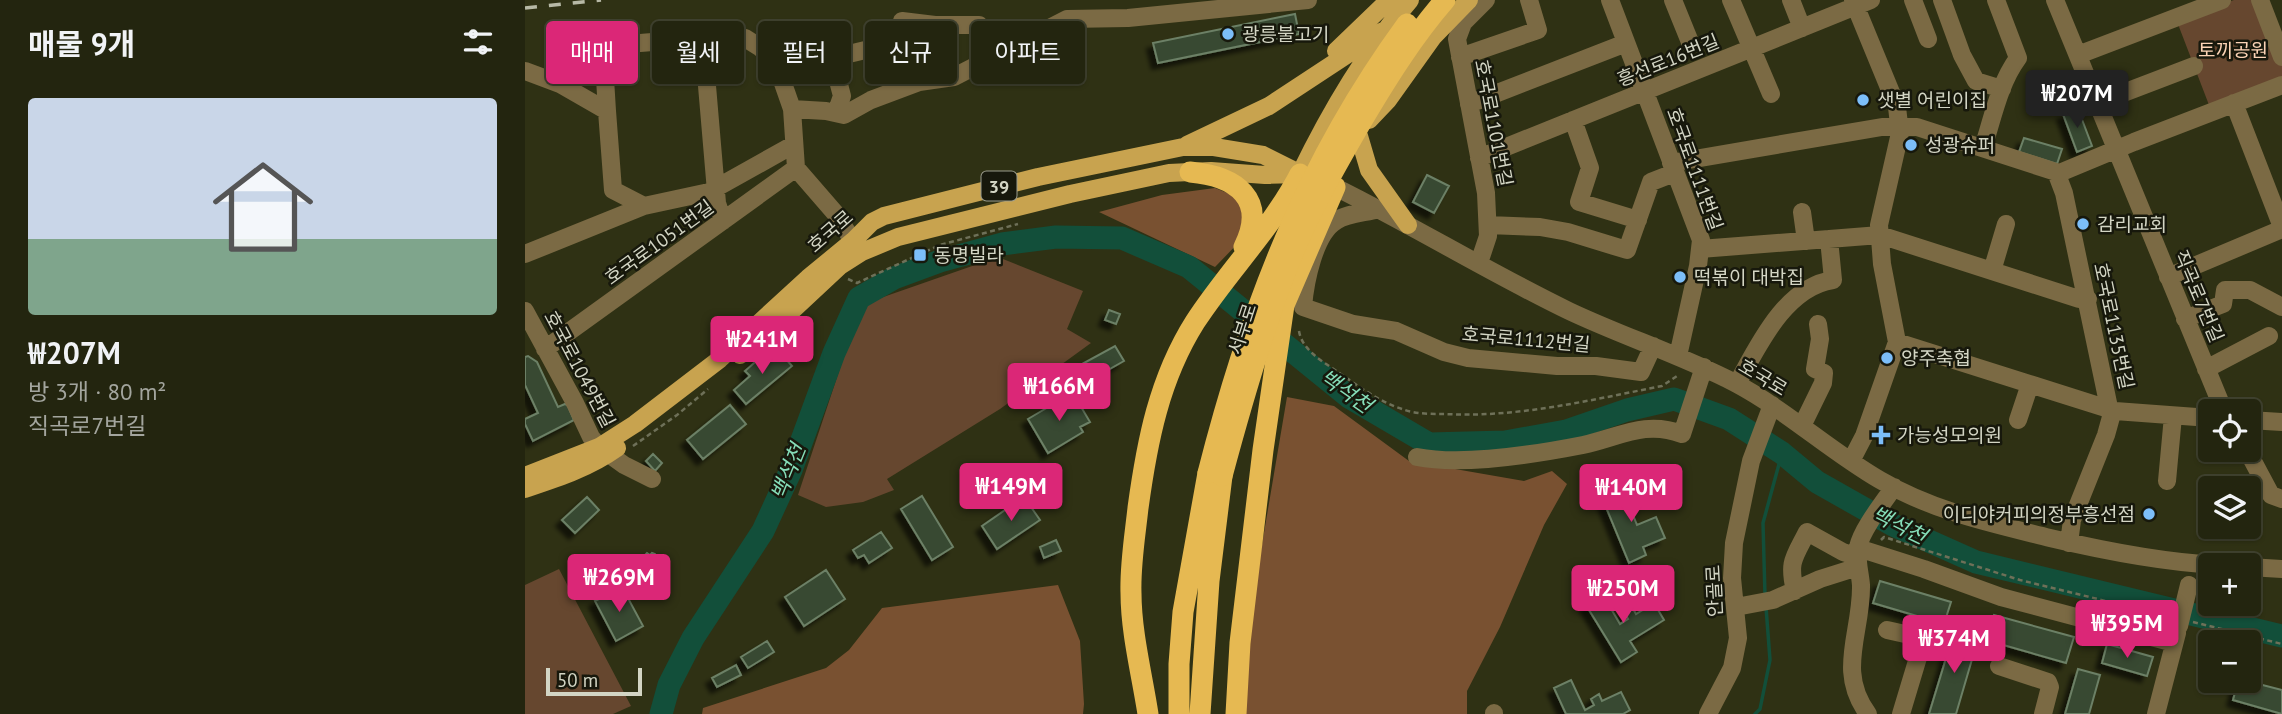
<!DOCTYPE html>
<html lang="ko">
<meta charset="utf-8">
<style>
:root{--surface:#23250f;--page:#2b2d18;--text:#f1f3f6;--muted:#a3a59e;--line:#40422f;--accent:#db2777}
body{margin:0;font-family:"PT Sans","Noto Sans KR",sans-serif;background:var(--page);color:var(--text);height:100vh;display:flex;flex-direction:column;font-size:26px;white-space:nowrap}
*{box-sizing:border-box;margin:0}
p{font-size:23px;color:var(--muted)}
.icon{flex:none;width:38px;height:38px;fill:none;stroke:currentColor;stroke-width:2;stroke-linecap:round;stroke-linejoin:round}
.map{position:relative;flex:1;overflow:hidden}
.panel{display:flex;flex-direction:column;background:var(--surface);width:525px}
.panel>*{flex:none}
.top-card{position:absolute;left:21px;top:21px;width:665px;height:63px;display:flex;gap:14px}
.buttons{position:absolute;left:1673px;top:399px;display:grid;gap:14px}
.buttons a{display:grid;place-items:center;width:63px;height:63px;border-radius:7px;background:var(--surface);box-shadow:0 2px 5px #0004,0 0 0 2px var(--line);font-size:35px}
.scale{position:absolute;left:21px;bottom:18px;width:96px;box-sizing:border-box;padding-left:7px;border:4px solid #d3d5c4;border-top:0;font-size:19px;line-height:24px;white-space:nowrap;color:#d3d5c4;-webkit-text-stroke:5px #17180c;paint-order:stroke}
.price{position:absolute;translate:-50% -60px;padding:0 16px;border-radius:7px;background:var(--accent);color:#fff;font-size:23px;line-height:46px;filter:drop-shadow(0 2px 4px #0008)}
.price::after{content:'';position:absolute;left:50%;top:42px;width:21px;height:16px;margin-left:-10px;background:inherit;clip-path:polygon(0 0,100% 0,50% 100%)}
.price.current{background:#222;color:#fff}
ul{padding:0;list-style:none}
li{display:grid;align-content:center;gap:14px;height:371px;padding:0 28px}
li span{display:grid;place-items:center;height:217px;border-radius:7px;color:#555}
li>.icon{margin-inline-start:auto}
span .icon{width:126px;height:126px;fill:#fffc;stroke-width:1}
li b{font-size:30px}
h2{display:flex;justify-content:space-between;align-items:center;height:84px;padding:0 28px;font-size:30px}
.chip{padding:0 24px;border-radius:7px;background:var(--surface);box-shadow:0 2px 5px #0004,0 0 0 2px var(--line);font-size:24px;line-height:63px}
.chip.current{background:var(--accent);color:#fff}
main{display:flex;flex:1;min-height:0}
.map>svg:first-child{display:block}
.green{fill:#66472f}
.forest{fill:#795131}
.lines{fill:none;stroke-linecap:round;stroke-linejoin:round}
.stream{stroke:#124f3a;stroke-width:3.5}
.river{stroke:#124f3a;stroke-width:23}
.building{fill:#384a32;stroke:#6c8066;stroke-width:2;filter:url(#shadow)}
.path{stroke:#6e7058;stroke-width:2.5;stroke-dasharray:5 3.5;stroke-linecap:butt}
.minor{stroke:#7b6a44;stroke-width:18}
.major{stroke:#c8a34f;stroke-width:18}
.highway{stroke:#e6b952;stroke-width:21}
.rail{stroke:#b7b9a6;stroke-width:3.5;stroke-dasharray:12 12;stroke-linecap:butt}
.minor-bridge{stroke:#7b6a44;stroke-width:18}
.highway-bridge{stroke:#e6b952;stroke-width:21}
.poi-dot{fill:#7cbef9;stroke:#17180c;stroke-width:2.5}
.labels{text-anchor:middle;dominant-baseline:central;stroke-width:5;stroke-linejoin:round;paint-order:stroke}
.shield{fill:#17180c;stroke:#9b9c8d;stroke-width:2}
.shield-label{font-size:18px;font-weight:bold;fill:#d3d5c4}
.poi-label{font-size:19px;fill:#d3d5c4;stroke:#17180c;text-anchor:start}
.park-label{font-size:19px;fill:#fbd3b5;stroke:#17180c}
.street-label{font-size:19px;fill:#d3d5c4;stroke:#17180c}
.water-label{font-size:21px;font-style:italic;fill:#86deb9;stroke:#17180c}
</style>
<main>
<section class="panel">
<h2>매물 9개<svg class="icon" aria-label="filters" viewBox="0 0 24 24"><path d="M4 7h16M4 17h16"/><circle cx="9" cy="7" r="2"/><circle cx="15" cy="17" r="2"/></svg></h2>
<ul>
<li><span style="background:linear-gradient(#c9d6e8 65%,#7fa58c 0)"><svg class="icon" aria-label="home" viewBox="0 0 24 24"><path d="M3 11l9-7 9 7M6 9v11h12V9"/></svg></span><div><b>₩207M</b><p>방 3개 · 80 m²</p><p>직곡로7번길</p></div></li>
</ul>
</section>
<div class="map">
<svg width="1757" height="714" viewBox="0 0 1757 714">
<defs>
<filter id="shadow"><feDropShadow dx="-6" dy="6" stdDeviation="2" flood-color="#0009"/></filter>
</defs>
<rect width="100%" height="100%" fill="#2f3114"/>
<path class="green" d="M1709,0H1734L1757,58V80L1684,105L1651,19Z
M473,257L558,291L542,329L566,343L475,409L362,479L369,490L338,502L301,507L273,495L326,335L334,316L344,302Z
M34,569L106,706L88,714H0V585Z"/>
<path class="forest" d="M690,188L715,198L721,235L690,267L574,212L637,195Z
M762,397L809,406L884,461L999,481L1027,471L1042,484L1019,525L975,627L942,691V714H713L711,698Z
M533,585L555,641L559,704L558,714H177L178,708L301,668L324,650L357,608Z"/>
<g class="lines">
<path class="stream" d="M1240,596L1238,523L1257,453
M1230,714L1235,709L1245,660L1241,607"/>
<path class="river" d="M136,714L144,685L168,638L238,531L266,470L309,353L334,298L369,278L415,261L477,244L531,237L597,238L664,267L824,397L904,444L980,442L1041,431L1102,410L1149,399L1204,419L1257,453L1292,482L1368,525L1451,562L1757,636"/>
</g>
<path class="building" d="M770,14L774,34L633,63L628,43Z
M1553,109L1567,146L1552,152L1538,114Z
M1499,138L1537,149L1532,164L1494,152Z
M902,175L924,186L909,213L888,202Z
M584,310L595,314L591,324L580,320Z
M590,346L599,361L556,385L548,369Z
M254,351L267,366L221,404L209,390L225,376L220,371L238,355L243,360Z
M3,356L12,362L33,407L40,404L43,406L49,420L8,441L0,424V419L13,413L0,385V357Z
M542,396L547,404L552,400L565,422L555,427L558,432L523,453L503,419Z
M205,405L221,424L178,459L162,440Z
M128,454L137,463L130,471L121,461Z
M1096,487L1098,492L1105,489L1113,507L1106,510L1112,525L1131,517L1140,538L1118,547L1121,555L1104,563L1076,495Z
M397,496L428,547L407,560L376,509Z
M62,497L74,510L50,533L37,520Z
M499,497L515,520L472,549L457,526Z
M356,532L367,548L344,563L339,555L333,558L328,550Z
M531,540L536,551L519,558L515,547Z
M122,553L125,555L127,553L130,554L132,557L130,561L139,569L123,588L105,571Z
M301,570L320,599L279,626L260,597Z
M1355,581L1426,602L1419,624L1348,603Z
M97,587L118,626L91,641L70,601Z
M1078,595L1095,624L1103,619L1099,612L1107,607L1111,614L1129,603L1139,620L1105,641L1112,652L1096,662L1061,605Z
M1469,615L1549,637L1541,663L1461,640Z
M1429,632L1453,639L1431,714H1404Z
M242,641L249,652L223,668L216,657Z
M1582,644L1628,657L1622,676L1577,663Z
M211,665L216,675L192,687L187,678Z
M1553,669L1575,675L1564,714H1540Z
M1046,680L1060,710L1069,705L1066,699L1074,694L1077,701L1096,692L1105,710L1098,714H1041L1029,688Z
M1713,681H1722L1757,690V714L1708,700Z"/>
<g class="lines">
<path class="path" d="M323,279L332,283L415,245L493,224
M774,331C777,350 797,361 813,372C832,385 854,402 877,409C890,414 906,414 920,414C993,418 1065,400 1137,386L1152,376
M108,446L152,415L183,389
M1356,540L1359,537L1495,580L1642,616
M1668,622L1757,644"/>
<path class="minor" d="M1085,0L1176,240L1173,266L1153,356
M1148,0L1165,42
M1206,0L1246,94
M1266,0L1277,28
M1388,0L1403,39
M1417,0L1437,55L1451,81L1477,89
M1530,0L1698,409L1701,411
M1735,0L1757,57
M178,39L192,203L198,221
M1553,55L1697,0
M935,57L1013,30L1004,0
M0,71L35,84L82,111L78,46L202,36L220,38L236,48L253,69L267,109L271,168L310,213L328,241
M1572,103L1669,66
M1709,103L1757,227
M944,104L1101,43
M267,109L301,111L319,115L346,100L394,82L429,77L542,19L603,18L783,0
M82,111L88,190L119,206L184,192L268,145
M311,113L317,96L307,58L357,46L369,52L377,21L410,25H454L477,53
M1048,120L1065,168L1054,202L1113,220
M1458,148C1468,117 1474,84 1493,58L1471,0
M954,158L1346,0
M1146,163L1357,127H1392L1531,172L1539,193L1586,417L1581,435L1547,520L1544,543
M1532,174L1609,142L1757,85
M810,187C889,226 965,273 1044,311C1099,337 1156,355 1210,383C1261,410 1305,451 1355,480C1408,511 1465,523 1525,538C1580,551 1635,562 1692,565
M854,209C840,213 822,213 811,221C789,234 780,283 778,307L828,324L871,331L919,352L943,358L1032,366H1071L1116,372L1128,346
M1277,212L1281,241
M963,225L1015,227L1043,232L1102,250L1126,182L1149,173
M1175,249L1355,235L1554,299H1563
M0,254L119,206
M954,263L963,236L961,193L932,39L938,23L961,0
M1467,271L1481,224
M1643,277L1757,229
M0,311L50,403L66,437L74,447L99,465L127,479
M1660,319L1698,304L1700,290H1725L1757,307
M1372,342L1590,411L1685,418
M20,349L271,168
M1681,369L1744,336
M1212,384C1233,346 1260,287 1308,280L1304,239
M1493,420L1505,384
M1724,420L1757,422
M1277,426L1298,383L1299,373L1290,369L1295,339L1293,324
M1722,450L1746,495L1757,499
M892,457C937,466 1012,454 1058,445C1095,437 1120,420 1157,434L1179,367
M1326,461L1339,436L1372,342L1357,264L1354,225L1375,133L1372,107L1328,0
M1642,481L1648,416
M1333,548L1399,569L1476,597L1649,643
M1724,567L1757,569
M1270,591C1263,561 1269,558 1282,532L1318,552L1333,557
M1211,607L1248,600L1295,579L1333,567
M1362,630L1389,636L1398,641L1376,714
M1474,666L1523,682L1525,687L1518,714
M969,714V713
M1183,714L1207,668L1213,638L1207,578L1209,543L1226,461L1247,405
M1343,714C1311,671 1337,633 1336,585C1335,572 1331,560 1333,547C1337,529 1358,503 1369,487
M1631,714L1652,633"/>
<path class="major" d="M811,51L864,0
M844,120L863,100L908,37L944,0
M834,136L844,170L883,225
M662,145L744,106L858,31
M775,174C805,112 840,52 885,0
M215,355L255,322L315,266L337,252L373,237L545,194L644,173L686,171L740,175L775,174
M0,476L74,447L110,424L195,359L283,278L328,241L347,222L359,216L513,177L658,147H689L738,155L786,179
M0,489C33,478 64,468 92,448"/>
<path class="highway" d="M665,172C711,176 743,199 719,247
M623,714C617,675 606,632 606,593C605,565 610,536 613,508C622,442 634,379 670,322C703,271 747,228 775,174
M654,714V664L658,612L683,473
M675,714L684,581L697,476
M711,714L715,643L738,450L759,305L810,187"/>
<path class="rail" d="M0,8L76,0"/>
<path class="minor-bridge" d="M1654,626L1664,585"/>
<path class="highway-bridge" d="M683,473C725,308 781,162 882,24
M697,476C715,409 734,342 759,276C779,221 809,169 838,119C863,77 888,37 920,0"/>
</g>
<g class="poi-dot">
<circle cx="703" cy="34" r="7"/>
<circle cx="1338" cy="100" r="7"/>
<circle cx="1386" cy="145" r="7"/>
<circle cx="1558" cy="224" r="7"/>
<rect x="388" y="248" width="14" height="14" rx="3.5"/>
<circle cx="1155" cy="277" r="7"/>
<circle cx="1362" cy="358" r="7"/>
<path d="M1352.5 424.5h7v7h7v7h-7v7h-7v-7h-7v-7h7z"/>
<circle cx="1624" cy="514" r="7"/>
</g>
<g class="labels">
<rect class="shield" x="456.5" y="171.5" width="35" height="29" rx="5"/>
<g class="shield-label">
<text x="474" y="186">39</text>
</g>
<g class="poi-label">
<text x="717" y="34">광릉불고기</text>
<text x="1352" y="100">샛별 어린이집</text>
<text x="1400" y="145">성광슈퍼</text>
<text x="1572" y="224">감리교회</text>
<text x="409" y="255">동명빌라</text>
<text x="1169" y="277">떡볶이 대박집</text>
<text x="1376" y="358">양주축협</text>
<text x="1372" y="435">가능성모의원</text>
<text x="1610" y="514" text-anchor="end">이디야커피의정부흥선점</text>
</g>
<g class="park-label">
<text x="1708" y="50">토끼공원</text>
</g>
<g class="street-label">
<text transform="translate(1143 60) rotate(-22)">흥선로16번길</text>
<text transform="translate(969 123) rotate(79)">호국로1101번길</text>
<text transform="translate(1170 169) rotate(70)">호국로1111번길</text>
<text transform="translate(305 231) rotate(-41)">호국로</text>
<text transform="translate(134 242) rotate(-36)">호국로1051번길</text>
<text transform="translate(1674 296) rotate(67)">직곡로7번길</text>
<text transform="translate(1589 326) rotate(78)">호국로1135번길</text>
<text transform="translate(717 329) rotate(-72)">서부로</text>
<text transform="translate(1001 339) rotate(5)">호국로1112번길</text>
<text transform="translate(55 369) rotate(62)">호국로1049번길</text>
<text transform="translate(1238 377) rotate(31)">호국로</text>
<text transform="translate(1189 591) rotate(-93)">안골로</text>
</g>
<g class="water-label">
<text transform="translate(821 391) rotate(35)">백석천</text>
<text transform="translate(263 472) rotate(-68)">백석천</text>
<text transform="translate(1374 525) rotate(26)">백석천</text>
</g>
</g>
</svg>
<div class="buttons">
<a><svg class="icon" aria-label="locate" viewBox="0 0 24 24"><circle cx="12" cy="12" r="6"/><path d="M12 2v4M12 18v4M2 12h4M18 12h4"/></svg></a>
<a><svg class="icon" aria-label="layers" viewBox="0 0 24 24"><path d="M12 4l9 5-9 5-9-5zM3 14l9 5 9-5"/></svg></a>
<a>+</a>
<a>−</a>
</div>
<div class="scale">50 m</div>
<b class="price current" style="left:1552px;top:130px">₩207M</b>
<b class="price" style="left:237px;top:376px">₩241M</b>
<b class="price" style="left:534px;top:423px">₩166M</b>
<b class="price" style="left:486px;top:523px">₩149M</b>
<b class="price" style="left:1106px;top:524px">₩140M</b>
<b class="price" style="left:94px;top:614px">₩269M</b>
<b class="price" style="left:1098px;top:625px">₩250M</b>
<b class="price" style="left:1602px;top:660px">₩395M</b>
<b class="price" style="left:1429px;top:675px">₩374M</b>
<div class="top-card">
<a class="chip current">매매</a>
<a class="chip">월세</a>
<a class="chip">필터</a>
<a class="chip">신규</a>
<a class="chip">아파트</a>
</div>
</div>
</main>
